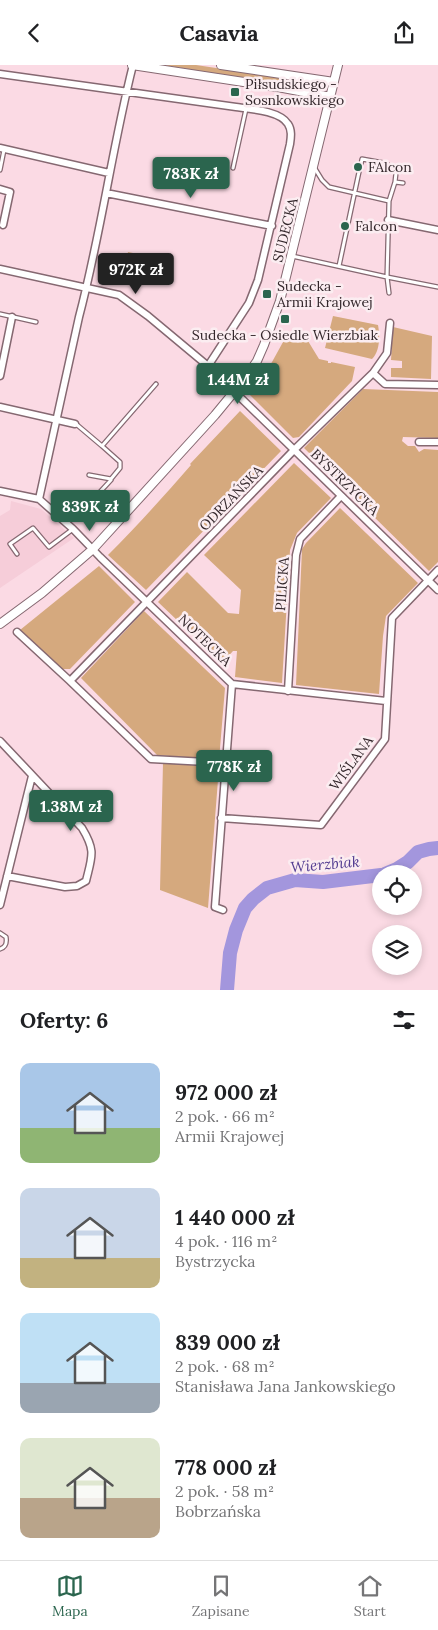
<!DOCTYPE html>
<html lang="pl">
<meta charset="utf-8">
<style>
:root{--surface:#fff;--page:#f6f6f6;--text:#202124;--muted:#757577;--line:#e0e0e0;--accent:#2b654e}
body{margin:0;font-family:Lora,serif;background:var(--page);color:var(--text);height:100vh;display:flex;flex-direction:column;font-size:19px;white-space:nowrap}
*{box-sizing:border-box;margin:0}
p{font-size:16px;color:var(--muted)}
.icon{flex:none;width:28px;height:28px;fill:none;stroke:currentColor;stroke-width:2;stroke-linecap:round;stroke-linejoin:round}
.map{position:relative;height:925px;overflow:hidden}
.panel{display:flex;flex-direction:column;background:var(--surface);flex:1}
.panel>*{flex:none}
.fabs{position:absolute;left:372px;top:800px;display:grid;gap:10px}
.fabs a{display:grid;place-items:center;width:50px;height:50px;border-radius:50%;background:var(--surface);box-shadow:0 2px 8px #0003;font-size:25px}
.price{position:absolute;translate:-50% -42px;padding:0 11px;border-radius:5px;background:var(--accent);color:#fff;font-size:16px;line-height:32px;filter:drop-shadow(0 1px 2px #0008)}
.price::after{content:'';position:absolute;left:50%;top:30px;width:15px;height:11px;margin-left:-8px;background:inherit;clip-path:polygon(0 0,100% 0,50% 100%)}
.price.on{background:#222;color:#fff}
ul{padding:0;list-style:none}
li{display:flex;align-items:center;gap:15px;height:125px;padding:0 20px}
li span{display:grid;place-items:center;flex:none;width:140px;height:100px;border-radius:10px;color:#555}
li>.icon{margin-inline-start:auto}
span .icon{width:60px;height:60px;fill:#fffc;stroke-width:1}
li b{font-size:21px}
h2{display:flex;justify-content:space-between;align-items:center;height:60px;padding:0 20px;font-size:21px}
header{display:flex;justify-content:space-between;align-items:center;height:65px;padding:0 20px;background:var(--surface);font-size:22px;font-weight:800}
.menu{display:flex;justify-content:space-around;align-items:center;height:70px;border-top:1px solid var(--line);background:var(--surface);font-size:14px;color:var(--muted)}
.menu a{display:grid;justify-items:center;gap:2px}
.menu .on{color:var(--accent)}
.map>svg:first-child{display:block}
.built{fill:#f6cdd9}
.green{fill:#d5a97e}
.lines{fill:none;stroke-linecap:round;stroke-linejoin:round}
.river{stroke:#a396dd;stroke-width:14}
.service-casing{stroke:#856871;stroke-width:5.5}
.minor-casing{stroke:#856871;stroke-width:9}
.tertiary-casing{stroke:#856871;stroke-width:10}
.service{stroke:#fff;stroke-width:3}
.minor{stroke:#fff;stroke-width:6}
.tertiary{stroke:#fff;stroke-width:8}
.poi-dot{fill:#2b654e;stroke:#fbedf1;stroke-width:2}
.labels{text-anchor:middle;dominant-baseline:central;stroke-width:5;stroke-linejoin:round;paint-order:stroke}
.poi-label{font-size:14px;fill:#33272b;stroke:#fbedf1;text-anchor:start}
.street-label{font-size:14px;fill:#33272b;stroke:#fbedf1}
.water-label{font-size:15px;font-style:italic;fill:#533d91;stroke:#fbedf1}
</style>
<header><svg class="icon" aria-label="back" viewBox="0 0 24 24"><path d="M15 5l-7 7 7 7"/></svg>Casavia<svg class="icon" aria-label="share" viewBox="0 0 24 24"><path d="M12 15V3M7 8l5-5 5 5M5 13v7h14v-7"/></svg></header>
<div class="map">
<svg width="438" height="925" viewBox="0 0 438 925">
<rect width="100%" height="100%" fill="#fbdae4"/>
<path class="built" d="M11,436L41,444L74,473L0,523V451L10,445Z"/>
<path class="green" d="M163,0H196L282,13V19Z
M128,187L163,194L159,214L124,207Z
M333,251L378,260C380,271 380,286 372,294L325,283Z
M393,262L432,271L431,314L391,312V303H402V296L391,295Z
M288,268L309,273L308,276L319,294L328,296V298H331V297L355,302L352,316L299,372L293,373L249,329L272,297Z
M363,324L438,327V373L403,372L402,376L408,381H415L419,387L424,384L438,385V497L429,506L304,383Z
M240,346L281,386L146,525L108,490C137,461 164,431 191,400L190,399Z
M294,398L331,433L297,468L290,485L282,618L235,612L237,586H233L222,598L158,537L187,507L228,548L239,549L241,525L204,490Z
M340,443L418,518L386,551L383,571L379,629L296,620L302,484L306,478Z
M99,501L135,537L70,604H60L20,565Z
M144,546L225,623L219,695L157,690L81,613Z
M163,698L219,702L208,843L160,825Z"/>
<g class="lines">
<path class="river" d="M385,809L397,804L408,797L418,787L429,784L438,783
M227,925L230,888L236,865L245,843L253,834L267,823L295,815L323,817L381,810"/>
<g class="service-casing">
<path id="service" d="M314,102L322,115L329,122L389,136
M233,103L246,44
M0,105L4,85
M395,117L403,118
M292,191L387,212L389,136L395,117L396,108L394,103L384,98L362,94L361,99
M339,201L359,107
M389,228L387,212L438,222
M0,249L36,257
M76,359L102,381L156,319
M89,410L111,414L120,403V397L102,381
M99,428L111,415
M17,489L10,479L33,463L49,482L73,464
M0,868L6,872C7,878 6,882 0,884"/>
</g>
<g class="minor-casing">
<path id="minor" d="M0,9L236,42C251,44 280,46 288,59C292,65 291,72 290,79L258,215L249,238L208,301
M0,83L109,108
M0,124L10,127L3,160
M106,128L272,161
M388,155L438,165
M0,204L119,230L148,251L208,301L438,525
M373,308L385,319L438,320
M0,311L12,252
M0,342L75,359
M419,377H438
M0,426L39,434L73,464L100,492L232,619L386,636
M39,434L79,252C101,169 112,83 133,0
M17,567L70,616
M288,626L296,490L300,474L341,431
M0,676L82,763C96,786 92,791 86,816L77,821L65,822L7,811
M225,698L151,694L70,616L294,385L373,308L387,288L390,258
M221,753L321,760L385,674L392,553L438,505
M0,840L32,711
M223,845L215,842L232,619"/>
</g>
<g class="tertiary-casing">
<path id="tertiary" d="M132,0L283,23L331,32
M221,0L334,17
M0,559L42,528L93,484L215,350L243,316L257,296L264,280L280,236L338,0"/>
</g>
<use href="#service" class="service"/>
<use href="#minor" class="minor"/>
<use href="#tertiary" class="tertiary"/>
</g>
<g class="poi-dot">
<rect x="230" y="22" width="10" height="10" rx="2.5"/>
<circle cx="358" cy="102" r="5"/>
<circle cx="345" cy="161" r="5"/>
<rect x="262" y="224" width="10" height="10" rx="2.5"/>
<rect x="280" y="249" width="10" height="10" rx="2.5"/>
</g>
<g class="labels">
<g class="poi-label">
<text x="245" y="19">Piłsudskiego -<tspan x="245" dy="16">Sosnkowskiego</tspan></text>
<text x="368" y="102">FAlcon</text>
<text x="355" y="161">Falcon</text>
<text x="277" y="221">Sudecka -<tspan x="277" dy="16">Armii Krajowej</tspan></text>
<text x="285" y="270" text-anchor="middle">Sudecka - Osiedle Wierzbiak</text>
</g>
<g class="street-label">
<text transform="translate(285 165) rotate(-76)">SUDECKA</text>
<text transform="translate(345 417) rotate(44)">BYSTRZYCKA</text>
<text transform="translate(231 433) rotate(-46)">ODRZAŃSKA</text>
<text transform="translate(282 519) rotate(-86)">PILICKA</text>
<text transform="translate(205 575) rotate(44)">NOTECKA</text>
<text transform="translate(351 698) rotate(-54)">WIŚLANA</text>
</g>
<g class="water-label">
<text transform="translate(325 799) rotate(-5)">Wierzbiak</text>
</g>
</g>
</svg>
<div class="fabs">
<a><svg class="icon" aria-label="locate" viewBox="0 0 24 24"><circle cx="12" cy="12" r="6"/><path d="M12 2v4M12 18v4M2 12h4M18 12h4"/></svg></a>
<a><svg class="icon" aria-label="layers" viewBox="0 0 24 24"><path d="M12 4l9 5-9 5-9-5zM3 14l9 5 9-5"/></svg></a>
</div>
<b class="price" style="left:191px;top:134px">783K zł</b>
<b class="price on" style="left:136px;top:230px">972K zł</b>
<b class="price" style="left:238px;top:340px">1.44M zł</b>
<b class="price" style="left:90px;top:467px">839K zł</b>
<b class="price" style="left:234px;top:727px">778K zł</b>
<b class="price" style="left:71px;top:767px">1.38M zł</b>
</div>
<section class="panel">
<h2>Oferty: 6<svg class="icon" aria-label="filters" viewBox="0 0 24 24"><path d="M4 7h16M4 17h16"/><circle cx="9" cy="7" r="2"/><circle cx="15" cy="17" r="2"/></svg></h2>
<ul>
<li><span style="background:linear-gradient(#a9c7e8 65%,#8fb573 0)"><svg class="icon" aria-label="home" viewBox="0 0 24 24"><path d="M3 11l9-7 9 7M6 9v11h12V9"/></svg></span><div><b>972 000 zł</b><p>2 pok. · 66 m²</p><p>Armii Krajowej</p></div></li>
<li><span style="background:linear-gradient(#c9d6e8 70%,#c2b280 0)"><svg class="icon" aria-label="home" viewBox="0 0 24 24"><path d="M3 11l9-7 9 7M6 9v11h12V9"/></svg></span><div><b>1 440 000 zł</b><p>4 pok. · 116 m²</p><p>Bystrzycka</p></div></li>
<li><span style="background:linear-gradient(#bfe0f5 70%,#9aa5b1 0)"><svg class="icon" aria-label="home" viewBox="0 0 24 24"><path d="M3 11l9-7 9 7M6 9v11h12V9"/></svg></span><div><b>839 000 zł</b><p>2 pok. · 68 m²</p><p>Stanisława Jana Jankowskiego</p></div></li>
<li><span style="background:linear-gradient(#dfe7d0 60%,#b9a48a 0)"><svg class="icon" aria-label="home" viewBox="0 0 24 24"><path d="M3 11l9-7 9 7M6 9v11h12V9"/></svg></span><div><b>778 000 zł</b><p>2 pok. · 58 m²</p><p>Bobrzańska</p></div></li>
</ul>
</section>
<nav class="menu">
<a class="on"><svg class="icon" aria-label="map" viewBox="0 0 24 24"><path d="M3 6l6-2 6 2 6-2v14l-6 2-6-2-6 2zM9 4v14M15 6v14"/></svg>Mapa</a>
<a><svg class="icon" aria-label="saved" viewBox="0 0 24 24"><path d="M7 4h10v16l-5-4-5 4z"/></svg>Zapisane</a>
<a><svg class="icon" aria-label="home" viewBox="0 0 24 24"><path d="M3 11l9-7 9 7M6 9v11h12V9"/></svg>Start</a>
</nav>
